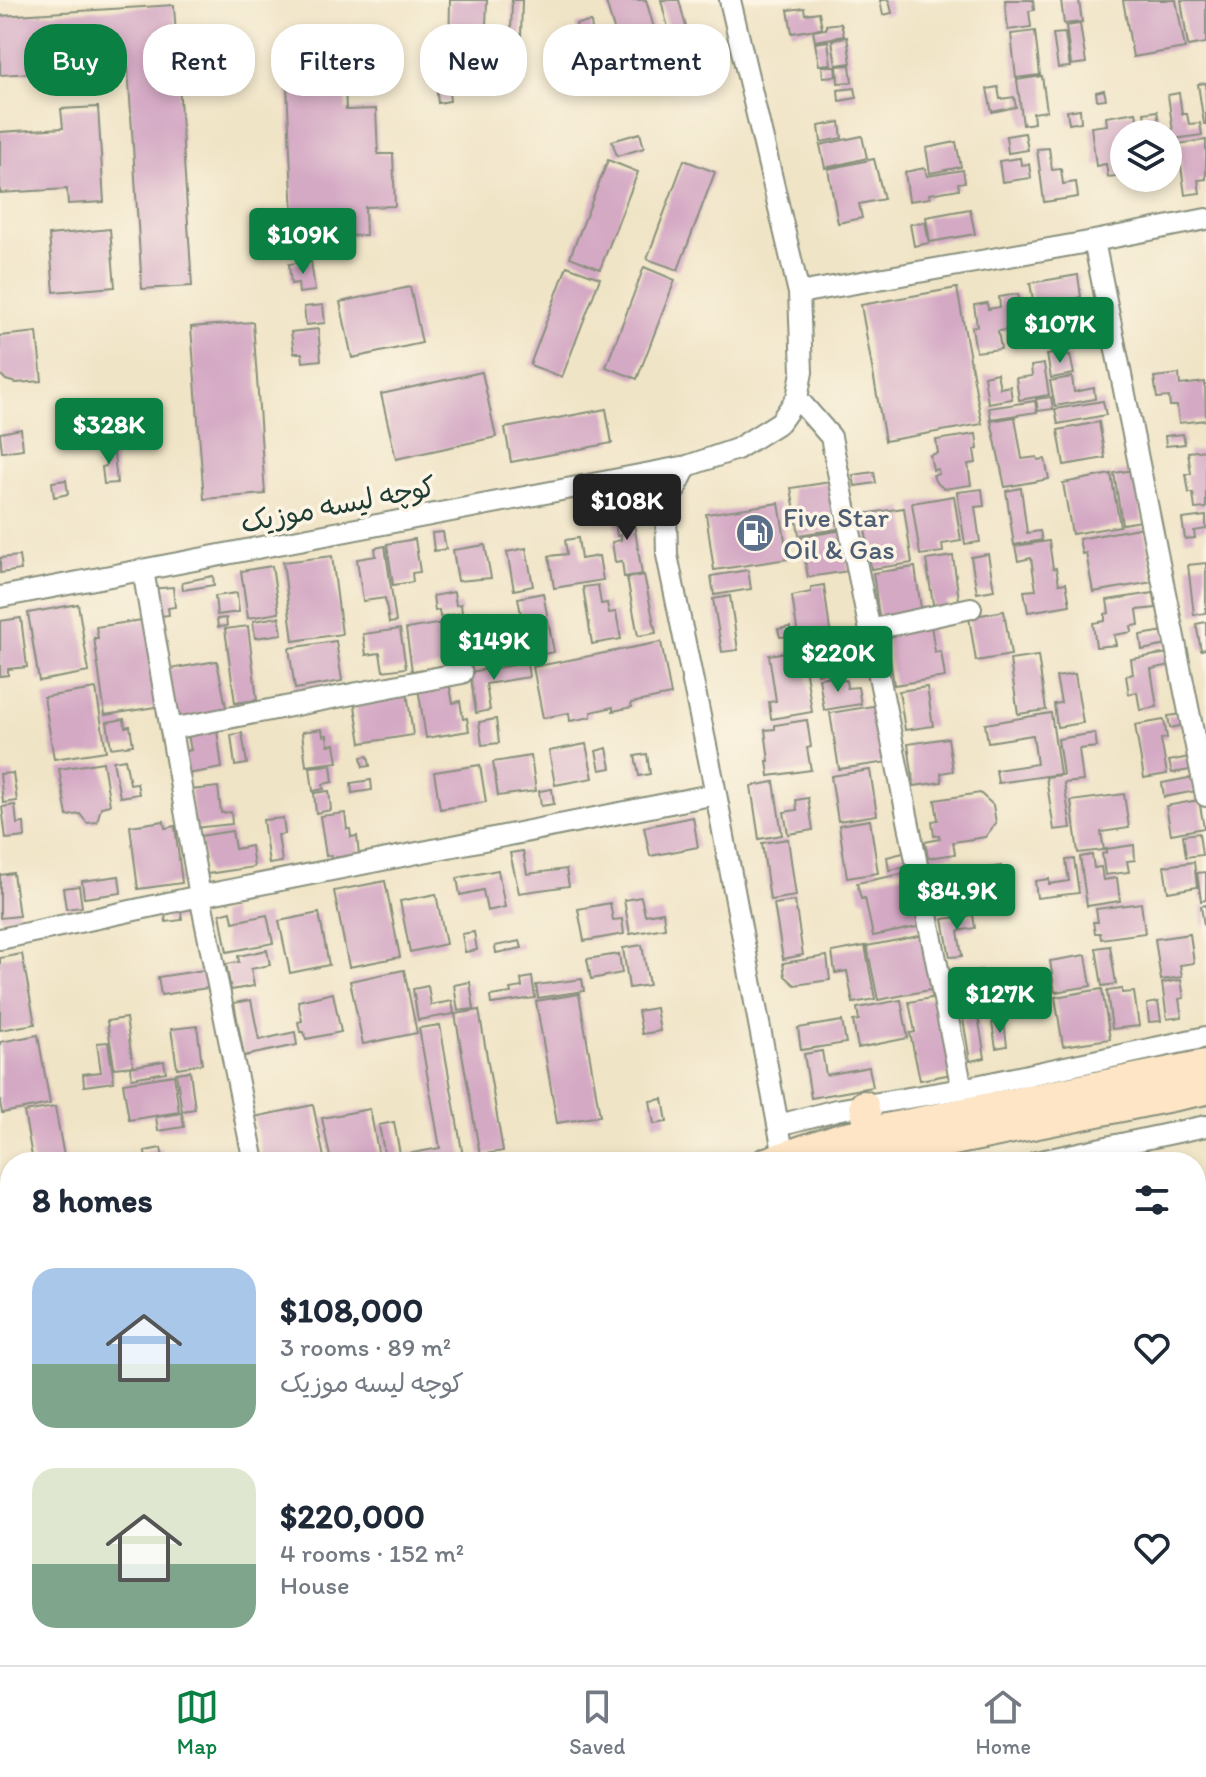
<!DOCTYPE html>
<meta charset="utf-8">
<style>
:root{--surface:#fff;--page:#f6f6f7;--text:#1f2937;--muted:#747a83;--line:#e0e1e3;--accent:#0b8043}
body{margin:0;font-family:Itim,"Playpen Sans Arabic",sans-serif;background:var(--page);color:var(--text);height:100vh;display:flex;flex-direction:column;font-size:30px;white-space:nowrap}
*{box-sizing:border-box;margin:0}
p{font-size:26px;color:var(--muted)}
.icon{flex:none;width:44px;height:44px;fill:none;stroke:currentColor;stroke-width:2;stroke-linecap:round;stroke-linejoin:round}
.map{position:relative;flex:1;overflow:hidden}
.sheet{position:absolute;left:0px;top:1152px;width:1206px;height:514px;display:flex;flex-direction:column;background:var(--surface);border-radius:32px 32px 0 0;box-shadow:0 4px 12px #0003}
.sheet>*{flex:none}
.banner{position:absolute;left:24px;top:24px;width:800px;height:72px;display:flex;gap:16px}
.buttons{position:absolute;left:1110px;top:120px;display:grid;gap:16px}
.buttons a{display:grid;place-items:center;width:72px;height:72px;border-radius:50%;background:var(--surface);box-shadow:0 4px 12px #0003;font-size:40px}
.price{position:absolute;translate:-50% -68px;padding:0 18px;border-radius:8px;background:var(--accent);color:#fff;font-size:26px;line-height:52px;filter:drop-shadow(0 2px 4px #0008)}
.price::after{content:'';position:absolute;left:50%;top:48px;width:24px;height:18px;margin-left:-12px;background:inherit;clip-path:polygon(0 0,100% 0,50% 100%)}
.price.current{background:#222;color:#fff}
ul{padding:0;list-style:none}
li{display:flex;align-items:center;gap:24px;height:200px;padding:0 32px}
li span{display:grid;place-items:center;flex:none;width:224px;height:160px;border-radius:24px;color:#555}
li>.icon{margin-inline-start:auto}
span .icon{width:96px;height:96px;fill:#fffc;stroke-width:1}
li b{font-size:34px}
h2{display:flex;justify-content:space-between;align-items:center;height:96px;padding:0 32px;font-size:34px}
.pill{padding:0 28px;border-radius:32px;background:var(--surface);box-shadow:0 4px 12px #0003;font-size:28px;line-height:72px}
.pill.current{background:var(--accent);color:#fff}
.menu{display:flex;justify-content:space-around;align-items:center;height:112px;border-top:2px solid var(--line);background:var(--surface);font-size:22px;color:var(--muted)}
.menu a{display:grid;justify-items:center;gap:4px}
.menu .current{color:var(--accent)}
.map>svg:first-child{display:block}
.building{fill:#d4a9c4}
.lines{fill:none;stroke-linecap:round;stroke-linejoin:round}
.street-casing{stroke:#88907d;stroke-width:24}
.secondary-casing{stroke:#88907d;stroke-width:32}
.street{stroke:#fff;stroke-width:20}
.secondary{stroke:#fde5c5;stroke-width:28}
.labels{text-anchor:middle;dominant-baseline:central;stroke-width:7;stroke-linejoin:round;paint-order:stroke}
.street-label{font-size:28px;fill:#1f3d34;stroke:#fcf5e5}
.service-label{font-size:28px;fill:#4e5e75;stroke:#fcf5e5;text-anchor:start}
</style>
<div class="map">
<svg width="1206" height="1665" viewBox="0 0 1206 1665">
<rect width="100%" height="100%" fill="#fcf5e5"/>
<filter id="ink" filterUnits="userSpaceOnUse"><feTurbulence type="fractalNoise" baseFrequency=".0125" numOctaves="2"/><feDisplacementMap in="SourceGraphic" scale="16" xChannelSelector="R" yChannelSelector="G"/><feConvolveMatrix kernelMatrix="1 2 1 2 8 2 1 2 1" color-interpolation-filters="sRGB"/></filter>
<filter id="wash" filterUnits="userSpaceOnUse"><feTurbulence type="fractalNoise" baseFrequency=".006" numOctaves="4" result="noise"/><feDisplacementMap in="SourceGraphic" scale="32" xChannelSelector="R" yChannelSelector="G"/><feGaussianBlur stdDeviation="1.8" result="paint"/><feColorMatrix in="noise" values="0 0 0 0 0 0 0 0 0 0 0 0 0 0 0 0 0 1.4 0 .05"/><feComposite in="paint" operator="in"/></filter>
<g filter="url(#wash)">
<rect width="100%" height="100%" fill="#f0e4c6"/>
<g id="blocks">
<path class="building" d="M450,0H487L485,52L449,51Z
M512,0H522L521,37L511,36Z
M611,0H646L668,77L631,88L606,2Z
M661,0H679L700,81L682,85Z
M880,0H889L892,13L883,15Z
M1005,0H1033L1034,10L1029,11L1031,27L1008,30Z
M1061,0H1079L1082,22L1064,24Z
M1123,0H1176L1185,48L1133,57Z
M1181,0H1206V43L1188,46Z
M174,5L192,286L142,289L128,67L0,75V16Z
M804,8L805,14L819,12L822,28L792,33L788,10Z
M591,22L593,40L578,42L576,24Z
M841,23L844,36L815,41L813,31L826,29V25Z
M1080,24L1086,63L1071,65L1066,26Z
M1035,31L1040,75L1016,78L1011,34Z
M1065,33L1070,67L1058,68L1053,34Z
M357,37L358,63L344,64L346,110L376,109L378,154H393L395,206L365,207L366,235L294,239L285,41Z
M847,37L851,63L836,65L832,40Z
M828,41L831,64L819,65L815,43Z
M603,54L608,88L593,90V93L575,95L572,76L588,74L586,56Z
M446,65L450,101L438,103L434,66Z
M850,65L852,82L838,83L837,66Z
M822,66H835L836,76L823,77Z
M1042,76L1047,111L1033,113L1034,123L1023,125L1017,80Z
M1206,83V124H1204L1198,84Z
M998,87L1000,99L1014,97L1016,107L992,112L987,89Z
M855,88L857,98L839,101L838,90Z
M1104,90L1106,99L1097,100L1096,92Z
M1179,93L1182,114H1187L1189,124L1200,123L1202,135L1174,139L1168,95Z
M98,107L104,202L68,204L67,189L0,193V132L63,128L61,109Z
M1080,109L1081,122L1069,124L1067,111Z
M1157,111L1160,128L1147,130L1144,113Z
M1136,112L1139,134H1124V175L1108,177L1106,164L1096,166L1091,127L1107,125L1106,117Z
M840,122L842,138L821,142L819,126Z
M640,133L644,148L617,156L612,141Z
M1025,133L1028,150L1008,153L1006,136Z
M862,136L867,158L825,168L820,145Z
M1206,140V179L1198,180L1200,193L1185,195L1178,144Z
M956,142L961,167L930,173L926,148Z
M1049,148L1052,170L1061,169L1063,184L1076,182L1078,197L1044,202L1037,149Z
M1020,158L1021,165L1029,164L1031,178L1002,182L999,161Z
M874,159L884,199L859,204L862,218L838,223L828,169Z
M608,160L638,172L600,269L570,257Z
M684,160L715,172L678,270L647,259Z
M925,168L927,176L963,170L965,182L958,183L959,189L929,194L930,198L909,201L905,172Z
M970,209L975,234L930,242L926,217Z
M925,222L929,243L914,246L910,224Z
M110,229L115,287L54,292L49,235Z
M311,261L315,291L299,293L298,283L291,284L289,264Z
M567,266L600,278L562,377L530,365Z
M644,267L675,280L637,379L606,367Z
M1078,275L1081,297L1077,298L1079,309L1036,317L1030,283Z
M410,287L422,343L352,358L340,302Z
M957,288L982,424L885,441L861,305Z
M1018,294L1024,334L1008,337L1006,330L998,331L1001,349L976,352L972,327L977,326L974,305L987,303L988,309L1000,307L999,297Z
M323,305L325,323L306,325L304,307Z
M1081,310L1083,322L1088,321L1092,341L1042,349L1037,318Z
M253,322L265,494L204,499L191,327Z
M318,329L321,360L303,362L302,353H294L291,332Z
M37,332L42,381L16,383L6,380L0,374V336Z
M1063,352L1064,356L1070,355L1074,374L1051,378L1047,355Z
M1044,364L1049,395L1019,400L1016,378L1032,376L1031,366Z
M482,372L496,437L396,459L381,394Z
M997,373L1000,388L1010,386L1012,399L988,403L984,376Z
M1179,374L1180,385L1205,382L1206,420L1179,423L1177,406H1170L1169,397L1157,398L1154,377Z
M1072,377L1074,392L1094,388L1095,399L1055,406L1050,381Z
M1051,397L1053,409L1038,411L1036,399Z
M1035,401L1037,412L991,419L989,408Z
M1103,401L1106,415L1058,424L1055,409Z
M606,409L612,443L511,462L505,428Z
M1015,417L1022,459L1037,457L1038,460L1045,459L1049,479L1005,487L991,421Z
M1099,422L1105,458L1064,465L1058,430Z
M21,429L23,449L2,452L0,433Z
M976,434L978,449L974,450L976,463L968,464L971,485L944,489L935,481L933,475L939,474L938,469L933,470L930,455L938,453L936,440Z
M1183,434L1185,444L1166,446L1165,436Z
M113,444L117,483L104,484L102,467L106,466L103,446Z
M1206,450V508L1195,509L1193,493H1189L1186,474H1191L1188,452Z
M1134,470L1142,521L1122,524L1114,473Z
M874,472L876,483L855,486L853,475Z
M1111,474L1120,526L1072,534L1063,483Z
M66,480L68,494L54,497L52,482Z
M837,481L844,528L799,535L791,488Z
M1021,488L1027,533L1040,531L1042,540L1014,545L1006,491Z
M982,489L984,506L975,507L980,542L965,544L957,492Z
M954,496L961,541L942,544L943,552L920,555L912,503Z
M779,503L788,559L714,570L706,514Z
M631,505L642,574L624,577L622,561L615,562L612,542L621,540V535L617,536L613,508Z
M904,508L912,563L871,569L863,514Z
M1206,516V529L1194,531L1195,538L1185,539L1182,519Z
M1144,527L1153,582L1093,592L1086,553L1082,554L1079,539Z
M843,530L849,571L808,577L801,537Z
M443,532L446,549L434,551L432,533Z
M578,538L581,559L599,556L603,580L554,588L549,556L567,554L565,540Z
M415,539L420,572L412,573L413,582L393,585L387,544Z
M1049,541L1053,569L1056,568L1059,584L1066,583L1070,605L1028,612L1024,591L1036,590L1031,558L1018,561L1015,546Z
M485,545L491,578L458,581L453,550Z
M385,546L396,622L389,623L385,598L363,601L357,559L376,556L375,548Z
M526,548L533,586L514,590L507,552Z
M988,554L994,590L977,593L971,557Z
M19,556L21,570L0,573V558Z
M332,556L342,634L293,641L283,562Z
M953,556L959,600L947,602L948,608L934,610L926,560Z
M1206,563V613L1194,615L1188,565Z
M272,566L279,613L248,618L241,571Z
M915,567L922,616L880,623L873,573Z
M748,570L751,589L714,595L711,576Z
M644,575L656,633L638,636L627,578Z
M213,576L214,585L183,590L182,582Z
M598,585L601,604L607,603L609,613L616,612L621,639L592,644L583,587Z
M824,585L830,631L798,636L792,596L811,592V587Z
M173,587L175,607L168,608L169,615L152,617L149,589Z
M454,592L456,605L461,604L462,613L440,617L439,610L435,611L433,596Z
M237,593L239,612L217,615L215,596Z
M543,593L554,652L529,657L518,598Z
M1154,593L1156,608L1137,610L1139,625L1131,626L1132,632L1114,635L1116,645L1096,647L1093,623L1105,621V614L1109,613L1107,600Z
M730,596L738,650L722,652L713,599Z
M78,604L89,672L39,681L28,613Z
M1004,611L1011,655L976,661L969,617Z
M279,617L282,634L255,638L253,621Z
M21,618L27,667L8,669V675L0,676V621Z
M226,618L227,626L218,627L217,619Z
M149,619L162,706L105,715L94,638H98L96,627Z
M449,622L455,664L412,671L406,629Z
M1206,622V649L1201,650L1196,624Z
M931,625L935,652L941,651L945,677L894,685L886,633Z
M248,626L257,700L235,703L225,629Z
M790,627L791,636L780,637L778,629Z
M400,629L406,668L383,671L380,653L366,655L363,634Z
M1165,631L1167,645L1142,650L1140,635Z
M847,638L850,655L856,654L858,667L817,674L812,643Z
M336,641L342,681L295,689L289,648Z
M661,642L671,695L631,703L632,707L613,711V707L591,712V717L570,721L569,713L543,718L533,667Z
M792,651L794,667L805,666L812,712L771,719L769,702L776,701L769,655Z
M1169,653L1171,665L1151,669L1157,707L1140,710L1137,692L1129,694L1126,676L1133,674L1131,659Z
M1038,656L1046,710L1018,714L1010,660Z
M217,661L227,712L173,722L164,670Z
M527,663L529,677L486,684L490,710L476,713L470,672Z
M1075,674L1083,723L1057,727L1054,704L1061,703L1056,677Z
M833,676L834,682L846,680L847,688L858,687L861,704L824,710L819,678Z
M449,683L453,703L460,701L463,719L467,718L469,731L426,738L418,688Z
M927,687L933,726L905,730L899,691Z
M96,689L106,751L54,759L44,697Z
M407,692L413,735L361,743L354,700Z
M879,705L888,762L839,769L830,713Z
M1051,713L1060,774L998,783L996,770L1037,764L1033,735L988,742L985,724Z
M1183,714L1184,725L1170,728L1168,716Z
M124,719L125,727L130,726L133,745L111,748L107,722Z
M496,719L499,743L482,745L479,722Z
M807,720L811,747L807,748L811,770L769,776L767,761H769L765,730L775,729V725Z
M1164,720L1167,738L1161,739L1167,774L1144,778L1135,725Z
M322,729L323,736L327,735L328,745L335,744L338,762L306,766L302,732Z
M217,730L222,768L187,774L184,752L191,750L188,735Z
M242,733L247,764L235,766L231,735Z
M1095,733L1097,747L1079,749L1083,781L1064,783L1071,828L1054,830L1046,777L1063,775L1058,739Z
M948,738L953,771L941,773L942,782L914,786L908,744Z
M586,744L593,778L555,785L549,751Z
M607,748L611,768L600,770L596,751Z
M647,754L650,774L639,776L635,756Z
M368,756L370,766L363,767L361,757Z
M531,756L536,791L498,796L493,762Z
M1194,756L1196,769L1172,773L1169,761Z
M125,759L130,784L137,783L139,794L120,797L113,761Z
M103,762L110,805L101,807L97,822L87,823L80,814L67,816L59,769Z
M331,765L333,782L323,784L324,789L313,791L310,767Z
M480,765L486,802L440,809L434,772Z
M870,770L877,815L838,821L831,776Z
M13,773L17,801L3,803L0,774Z
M1194,777L1196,791L1164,797L1162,783Z
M371,780L372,790L352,793L351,783Z
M774,782L782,835L759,839L751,786Z
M218,787L221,813L231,812L232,824L194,828L191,790Z
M552,789L554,804L541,806L539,791Z
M329,791L331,810L316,813L314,793Z
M980,793L993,805L996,823L985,837L953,842L955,854L928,858L925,842L940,839L939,835L934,836L932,821L938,820L935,800Z
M1124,794L1129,828L1101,832L1104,850L1078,853L1071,801Z
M808,798L813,830L788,834L784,812L797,810L796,800Z
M1199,800L1204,828L1171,834L1166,806Z
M15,805L17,824L24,823L25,837L6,839L2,807Z
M345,813L347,829H350L351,837L357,836L359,855L331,858V855L326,856L320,816Z
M693,817L698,847L650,856L644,827Z
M283,818L285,834L278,835L282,862L269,864L263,820Z
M870,820L878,873L847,878L839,825Z
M164,821L165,828L175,826L182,883L138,889L130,826Z
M232,831L235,849L251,846L254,867L207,874L200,836Z
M1199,833L1202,855L1186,857L1183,835Z
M788,839L796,896L770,900L762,843Z
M1134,845L1135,860L1127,861L1129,872L1105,875L1102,854L1106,853V849Z
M523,851L527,874L566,869L569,886L519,893L510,853Z
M907,852L910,866L889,870L887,857Z
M1092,855L1094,868L1101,867L1103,880L1117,878L1120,901L1087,906L1080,857Z
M1074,859L1079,893L1037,898L1035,881L1049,879V884L1069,881L1066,860Z
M1194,862L1197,887L1168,892L1164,866Z
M1001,866L1007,903L955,911L953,895L960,894L959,887H963L961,872Z
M498,870L505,907L487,911L483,890L460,895L457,878Z
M912,872L922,926L873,936L865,898L861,899L857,883Z
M1206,872V900L1201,901L1197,873Z
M13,873L19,916L0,918V875Z
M119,876L121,893L84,898L82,881Z
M385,881L400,957L349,967L334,891Z
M79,886L82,907L66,909L63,888Z
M436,894L446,944L410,952L400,901Z
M641,897L645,915L663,912L665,928L630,934L624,900Z
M795,901L803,955L783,959L774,904Z
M610,903L613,920L622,919L624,934L584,941L578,909Z
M1141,903L1145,933L1101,939L1100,933H1095L1093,922H1098L1096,909Z
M1206,905V926H1204L1201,906Z
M181,911L182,920L166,922L165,914Z
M231,911L233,922L267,915L273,943L227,952L220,914Z
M319,913L329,965L290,973L279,921Z
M973,915L975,928L958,931L962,956L950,957L943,919Z
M474,932L477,950L465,952L462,934Z
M1190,934L1194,963L1180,965L1182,977L1161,980L1155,939Z
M924,935L935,989L878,1000L867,946Z
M520,941L522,948L496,953L495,946Z
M642,945L649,985L629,988L623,948Z
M865,946L875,999L853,1003L847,971L835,973L832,952Z
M1110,946L1116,984L1102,986L1096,948Z
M267,950L270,965L251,969L254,986L231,990L226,964L239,962L238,956Z
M22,954L35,1024L0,1030V958Z
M619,954L622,973L591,979L587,959Z
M1086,955L1091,986L1055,992L1050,961Z
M827,956L830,980L795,985L785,976L783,963Z
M211,969L214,987L161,995L158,977Z
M404,970L417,1033L363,1044L350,981Z
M981,970L986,1002L959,1006L954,974Z
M532,977L535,998L491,1004L490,996L511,993L510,989L522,987L521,979Z
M582,979L584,991L538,998L536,985Z
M1181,980L1184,998L1179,999L1182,1017L1167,1019L1162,983Z
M470,982L474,1009L458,1011L454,985Z
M428,986L431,1005L452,1001L454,1014L418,1020L413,989Z
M1102,989L1110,1039L1063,1046L1055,997Z
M1122,989V993L1134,992L1139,1026L1112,1029L1107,991Z
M333,993L341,1032L306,1039L304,1032H300L298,1022L302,1021L298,1001Z
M579,994L600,1116L557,1123L536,1001Z
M937,997L952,1074L920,1080L910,1033L915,1032L909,1002Z
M995,999L998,1017L991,1018L988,1000Z
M251,1000L259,1040L295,1032L297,1045L244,1056L234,1003Z
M901,1000L908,1038L858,1048L853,1021L859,1020L857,1008Z
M1158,1002L1161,1021L1149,1022L1147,1004Z
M656,1008L660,1031L642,1034L638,1011Z
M479,1010L503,1151L480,1155L455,1014Z
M978,1016L985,1058L970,1061L963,1019Z
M126,1018L133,1066L114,1068L107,1021Z
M842,1021L846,1043L801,1050L798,1028Z
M1004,1022L1007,1046L996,1048L992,1023Z
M440,1025L464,1162H409L407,1154L440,1148L419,1028Z
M197,1026L202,1064L177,1068L171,1029Z
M38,1035L50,1104L2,1113L0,1103V1042Z
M108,1042L114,1082L84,1086L83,1074L101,1072L97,1043Z
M822,1051L826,1075L869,1067L873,1087L811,1098L804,1054Z
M164,1061L166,1072L132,1078L130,1067Z
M190,1071L195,1109L182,1111L176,1073Z
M174,1075L179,1112L129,1120L123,1083Z
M663,1099L667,1122L654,1124L650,1101Z
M313,1105L325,1162H263L254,1117Z
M55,1107L65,1162H33L24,1112Z
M370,1109L380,1162H331L322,1118Z
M182,1113L184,1127L158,1131L156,1117Z
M394,1122L400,1154L385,1157L379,1125Z
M161,1148L164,1162H146L145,1151Z
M10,1189V1212L0,1213V1190Z
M1205,1203L1206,1250L1197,1251L1196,1205Z
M1206,1308V1337H1202L1198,1309Z
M1206,1414V1440L1197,1441L1196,1416Z
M1206,1514V1559L1196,1561V1516Z
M5,1521L7,1535L0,1536V1522Z
M1206,1601V1635L1197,1637L1196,1624L1202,1623L1198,1603Z
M10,1610V1653L2,1655L0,1612Z
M1206,1649V1665H1202L1200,1650Z
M25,1656H34L36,1665H16L15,1658Z
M38,1656H62L64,1665H39Z
M72,1656H85L86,1665H69L68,1657Z
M131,1656H160L162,1665H133Z
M189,1656H204L206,1665H191Z
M663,1656H695L697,1665H664Z
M717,1656H733L735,1665H719Z
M762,1656H804L806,1665H765Z
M932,1656H957L958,1659L971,1656L973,1665H934Z
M990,1656H1017L1019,1665H992Z
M1069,1656H1136V1657L1102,1665H1071Z
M1166,1656H1184L1185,1665H1149L1148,1659Z
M12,1658L13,1665H0V1661Z"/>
</g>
</g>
<g filter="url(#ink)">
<use href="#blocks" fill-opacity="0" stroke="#88907d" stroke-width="2"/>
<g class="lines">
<g class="street-casing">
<path id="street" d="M1094,241L1206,796
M799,293L1094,241L1206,219
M797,398L831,437L962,1089
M687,466L666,507L667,555L716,794L785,1162
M143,570L200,896L254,1162
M0,597L687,466L737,449L780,422L797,398L802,372L799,293L730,0
M870,630L971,608
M171,729L462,673
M0,939L200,896L716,794
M779,1125L836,1110L962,1089L1206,1037
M1036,1162L1206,1126
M1196,1466L1206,1464
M181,1656L182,1665
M903,1656L905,1665
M318,1665L360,1656
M525,1665L534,1656"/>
</g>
<g class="secondary-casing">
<path id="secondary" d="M864,1105L870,1132
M766,1162L841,1137L1206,1064
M849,1162L1206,1090
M0,1324L10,1322"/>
</g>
<use href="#street" class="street"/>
<use href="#secondary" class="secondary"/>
</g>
</g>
<defs>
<g id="fuel-disc" transform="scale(2)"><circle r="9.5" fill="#5c6f8a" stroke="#fcf5e5"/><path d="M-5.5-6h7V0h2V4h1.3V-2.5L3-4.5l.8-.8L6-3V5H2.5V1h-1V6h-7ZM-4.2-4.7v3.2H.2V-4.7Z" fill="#fff"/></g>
</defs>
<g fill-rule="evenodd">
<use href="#fuel-disc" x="755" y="533"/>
</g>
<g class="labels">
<g class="street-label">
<text transform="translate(338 504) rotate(-11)">کوچه لیسه موزیک</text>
</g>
<g class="service-label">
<text x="783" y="517">Five Star<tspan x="783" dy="32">Oil &amp; Gas</tspan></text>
</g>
</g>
</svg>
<div class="buttons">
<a><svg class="icon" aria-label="layers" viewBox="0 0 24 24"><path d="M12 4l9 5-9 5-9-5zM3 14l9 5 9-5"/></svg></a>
</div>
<b class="price" style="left:303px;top:276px">$109K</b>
<b class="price" style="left:1060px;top:365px">$107K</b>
<b class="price" style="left:109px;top:466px">$328K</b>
<b class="price current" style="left:627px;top:542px">$108K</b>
<b class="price" style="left:494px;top:682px">$149K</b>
<b class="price" style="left:838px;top:694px">$220K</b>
<b class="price" style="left:957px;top:932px">$84.9K</b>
<b class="price" style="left:1000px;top:1035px">$127K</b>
<div class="banner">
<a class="pill current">Buy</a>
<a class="pill">Rent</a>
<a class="pill">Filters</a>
<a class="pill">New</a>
<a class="pill">Apartment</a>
</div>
<section class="sheet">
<h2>8 homes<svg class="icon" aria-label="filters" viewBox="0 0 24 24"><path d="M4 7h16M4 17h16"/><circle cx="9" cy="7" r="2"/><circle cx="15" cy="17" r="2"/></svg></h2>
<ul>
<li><span style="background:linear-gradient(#a9c7e8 60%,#7fa58c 0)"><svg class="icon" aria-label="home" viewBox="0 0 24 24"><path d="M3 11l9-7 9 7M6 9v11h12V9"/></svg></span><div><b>$108,000</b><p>3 rooms · 89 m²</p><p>کوچه لیسه موزیک</p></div><svg class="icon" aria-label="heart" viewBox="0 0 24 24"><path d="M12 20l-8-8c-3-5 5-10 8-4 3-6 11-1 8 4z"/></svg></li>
<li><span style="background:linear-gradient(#dfe7d0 60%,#7fa58c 0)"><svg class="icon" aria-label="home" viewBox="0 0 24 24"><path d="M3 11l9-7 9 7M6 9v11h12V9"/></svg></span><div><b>$220,000</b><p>4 rooms · 152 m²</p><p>House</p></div><svg class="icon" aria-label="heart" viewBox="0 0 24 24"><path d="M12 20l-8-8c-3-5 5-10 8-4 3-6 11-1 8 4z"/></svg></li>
</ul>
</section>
</div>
<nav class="menu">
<a class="current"><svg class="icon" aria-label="map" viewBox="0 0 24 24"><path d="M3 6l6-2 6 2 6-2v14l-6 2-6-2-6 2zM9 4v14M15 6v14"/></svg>Map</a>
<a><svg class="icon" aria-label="saved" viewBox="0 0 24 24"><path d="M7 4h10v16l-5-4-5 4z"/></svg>Saved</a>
<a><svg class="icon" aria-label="home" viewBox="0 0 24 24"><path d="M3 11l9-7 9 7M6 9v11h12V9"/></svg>Home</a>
</nav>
